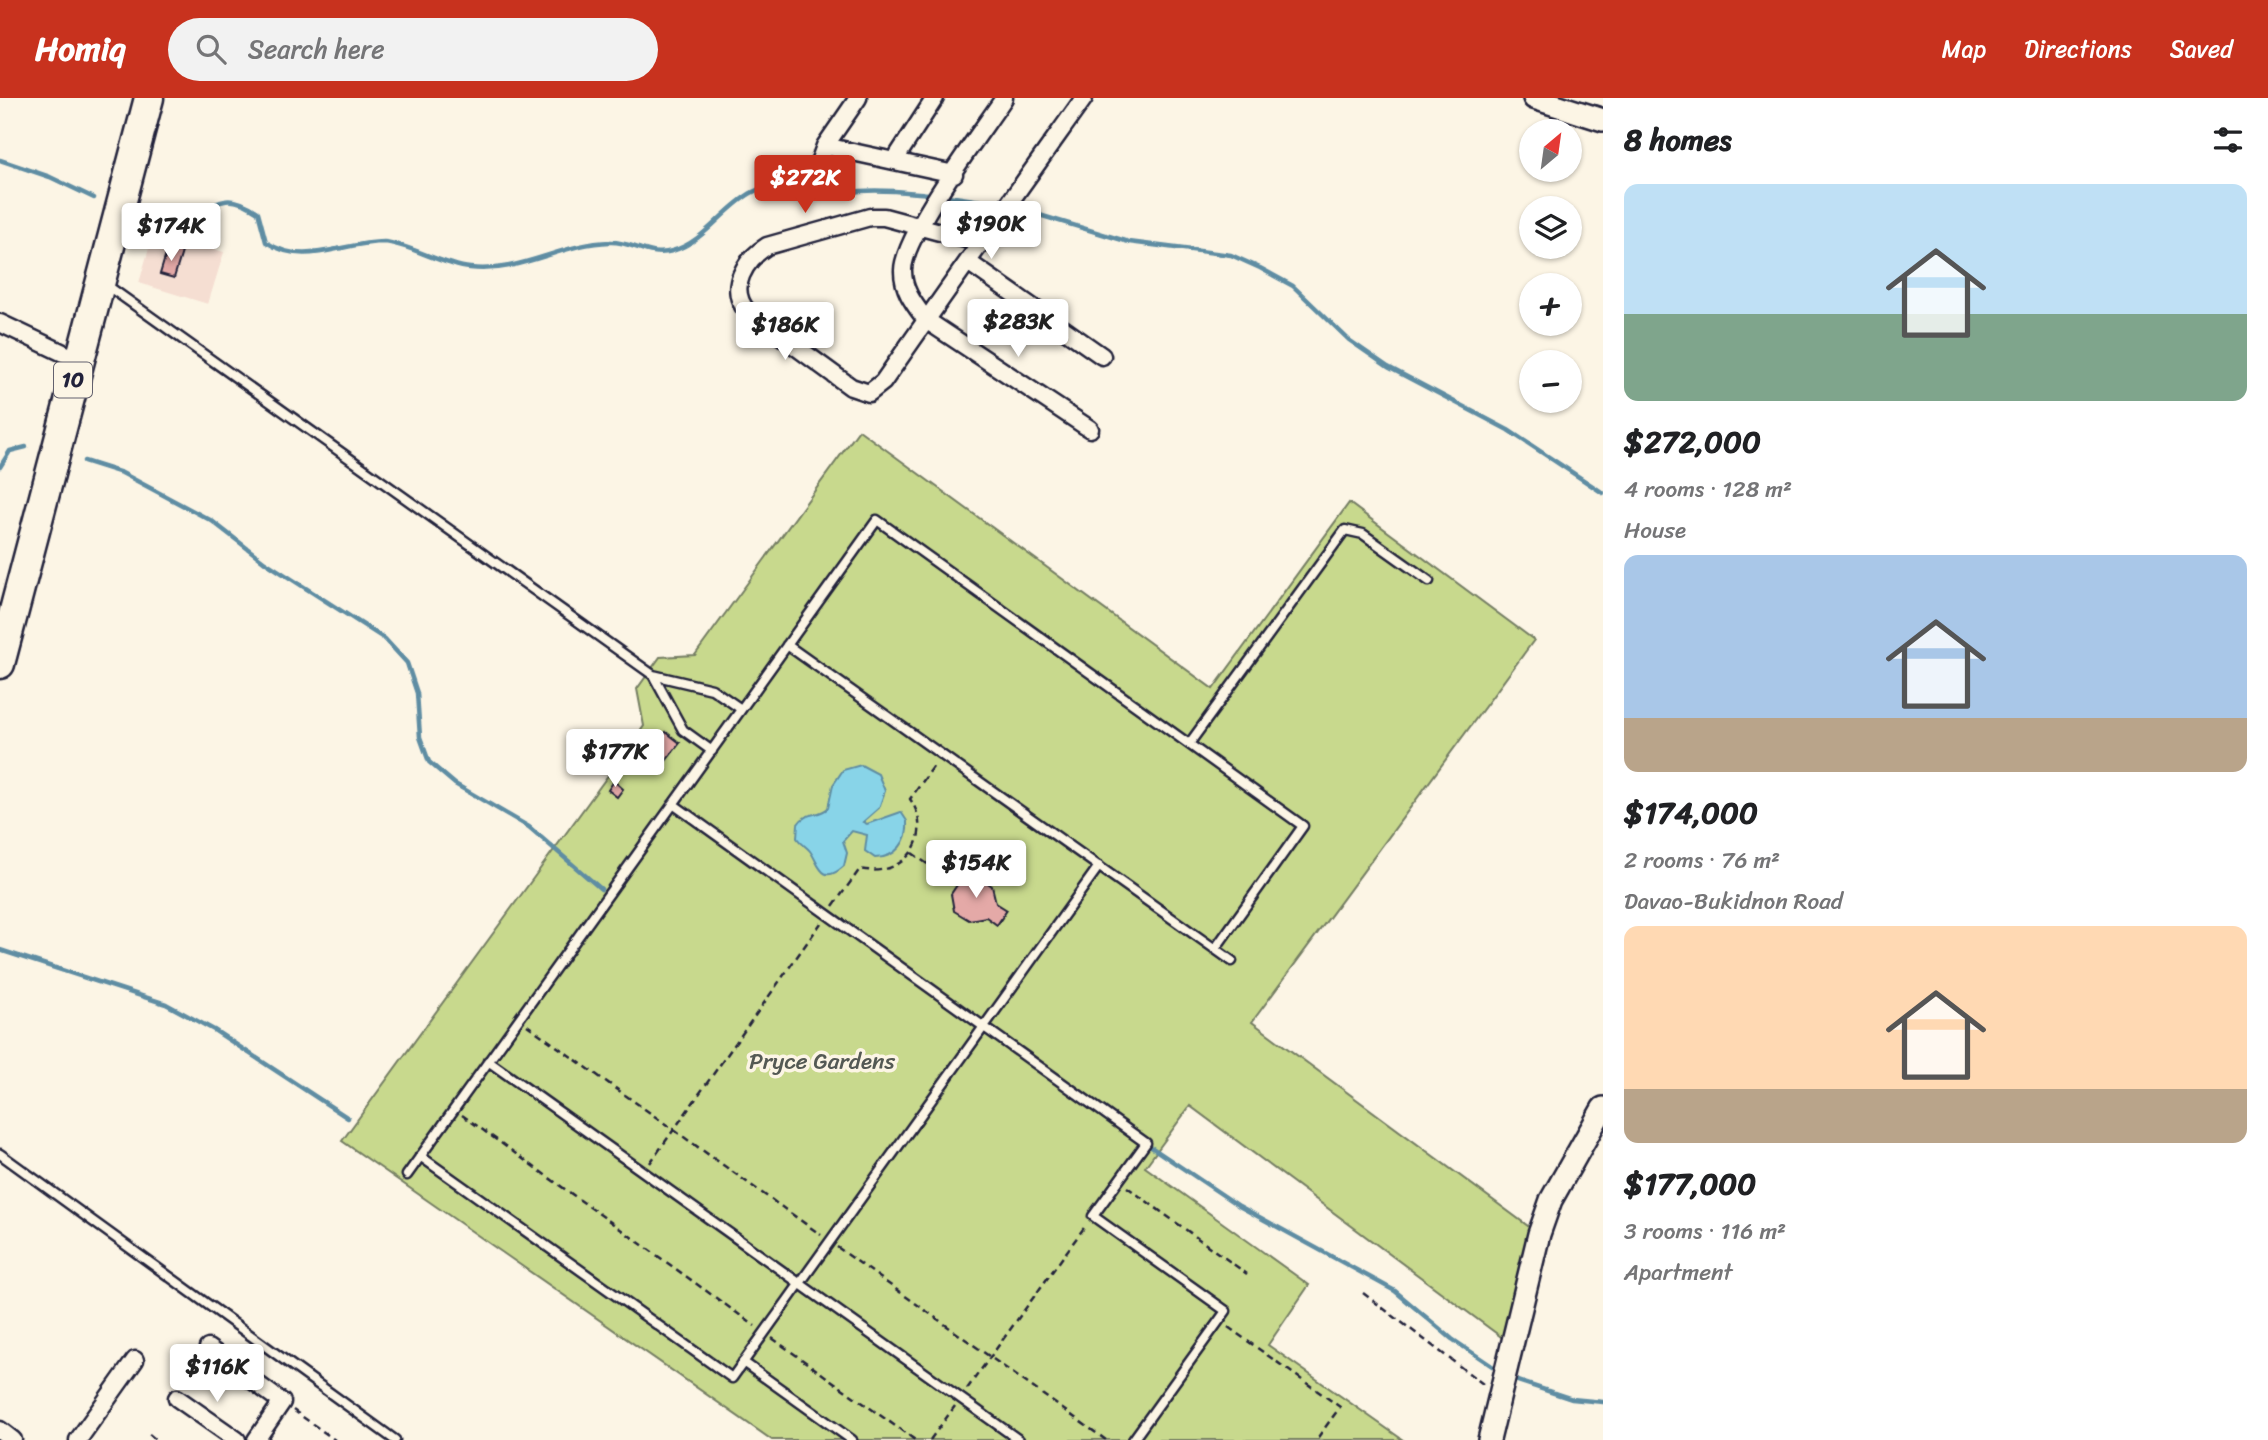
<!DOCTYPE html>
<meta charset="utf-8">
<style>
:root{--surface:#fff;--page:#f2f2f2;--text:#202124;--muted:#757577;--accent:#c8321e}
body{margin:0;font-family:Sriracha,sans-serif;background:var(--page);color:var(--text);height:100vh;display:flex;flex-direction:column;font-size:26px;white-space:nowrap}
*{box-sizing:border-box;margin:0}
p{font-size:23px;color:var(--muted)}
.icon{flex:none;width:38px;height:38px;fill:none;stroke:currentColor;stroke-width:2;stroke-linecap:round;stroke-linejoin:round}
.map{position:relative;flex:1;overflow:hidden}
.drawer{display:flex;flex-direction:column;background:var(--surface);width:665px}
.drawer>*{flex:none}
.needle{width:46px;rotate:29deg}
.controls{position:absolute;left:1519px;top:21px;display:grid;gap:14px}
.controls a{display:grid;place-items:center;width:63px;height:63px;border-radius:50%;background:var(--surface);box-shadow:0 2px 5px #0004;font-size:35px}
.price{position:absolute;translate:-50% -60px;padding:0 16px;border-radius:7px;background:#fff;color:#222;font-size:23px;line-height:46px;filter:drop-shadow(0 2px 4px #0008)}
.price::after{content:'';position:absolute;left:50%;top:42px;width:21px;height:16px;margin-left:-10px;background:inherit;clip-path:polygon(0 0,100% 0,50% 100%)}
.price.current{background:var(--accent);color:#fff}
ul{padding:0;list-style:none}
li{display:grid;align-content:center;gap:14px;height:371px;padding:0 21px}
li span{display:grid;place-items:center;height:217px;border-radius:14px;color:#555}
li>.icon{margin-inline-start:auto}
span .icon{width:126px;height:126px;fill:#fffc;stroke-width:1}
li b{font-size:30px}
h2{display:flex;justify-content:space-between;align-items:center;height:84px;padding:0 21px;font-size:30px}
header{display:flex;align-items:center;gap:42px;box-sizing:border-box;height:98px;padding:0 35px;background:var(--accent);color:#fff}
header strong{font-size:33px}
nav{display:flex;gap:38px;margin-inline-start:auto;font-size:24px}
.search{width:490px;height:63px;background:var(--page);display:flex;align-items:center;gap:18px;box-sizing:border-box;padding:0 24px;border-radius:38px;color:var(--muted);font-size:26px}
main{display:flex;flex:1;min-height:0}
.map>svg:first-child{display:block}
.built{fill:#f5ded2}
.green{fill:#c8d98d;stroke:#757e64;stroke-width:2}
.water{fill:#88d4e8;stroke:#5f8da3;stroke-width:2}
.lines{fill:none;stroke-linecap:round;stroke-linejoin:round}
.stream{stroke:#5f8da3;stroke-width:4.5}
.building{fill:#e4a9a7;stroke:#22223b;stroke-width:2}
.lane-casing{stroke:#22223b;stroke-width:13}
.street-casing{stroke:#22223b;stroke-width:21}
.secondary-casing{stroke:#22223b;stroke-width:26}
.highway-casing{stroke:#22223b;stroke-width:33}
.path{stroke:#22223b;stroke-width:2.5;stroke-dasharray:7 5;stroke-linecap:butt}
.lane{stroke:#fcf5e5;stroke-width:8}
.street{stroke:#fcf5e5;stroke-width:16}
.secondary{stroke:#fcf5e5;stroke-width:21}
.highway{stroke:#fcf5e5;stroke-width:28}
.labels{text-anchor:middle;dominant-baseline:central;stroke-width:7;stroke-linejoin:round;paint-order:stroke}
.shield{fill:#fcf5e5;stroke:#63616e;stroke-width:2}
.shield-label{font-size:21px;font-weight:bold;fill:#22223b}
.park-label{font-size:23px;fill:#545954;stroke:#fcf5e5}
</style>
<header>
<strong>Homiq</strong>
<div class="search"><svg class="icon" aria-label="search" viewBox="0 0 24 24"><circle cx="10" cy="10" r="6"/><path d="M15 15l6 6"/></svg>Search here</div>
<nav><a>Map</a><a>Directions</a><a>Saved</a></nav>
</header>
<main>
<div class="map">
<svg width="1603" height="1342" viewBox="0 0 1603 1342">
<rect width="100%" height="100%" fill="#fcf5e5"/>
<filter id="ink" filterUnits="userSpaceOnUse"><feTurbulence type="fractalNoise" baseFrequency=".0143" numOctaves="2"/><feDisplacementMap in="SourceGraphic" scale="14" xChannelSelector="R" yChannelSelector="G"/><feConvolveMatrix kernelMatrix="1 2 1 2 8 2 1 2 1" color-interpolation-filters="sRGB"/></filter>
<g filter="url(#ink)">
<path class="built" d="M154,133L224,154L208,206L139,185Z"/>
<path class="green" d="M859,332L1213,591L1349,405L1534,542L1252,924L1532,1131L1504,1241L1190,1008L1145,1069L1309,1187L1268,1247L1403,1342H772L342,1043L644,628L637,591L660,559L695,557Z"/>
<path class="water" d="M861,667L878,676L885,693L879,710L863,724L867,726L901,714L907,723C909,743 896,760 875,760L865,753L867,737L852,733L843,743L847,755L844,768C821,789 819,765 810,753C806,748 801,746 797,740L798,726C806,713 819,719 828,710L833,687L843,672Z"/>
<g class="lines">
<path class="stream" d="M0,62L50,79L94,100
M948,98L1000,106
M1016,110L1129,144L1231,157L1260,170L1293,188L1349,242L1388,269L1508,332L1603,395
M141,115L190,121C218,104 227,93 258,114L266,144C305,170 341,144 384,144C406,145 442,167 470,170C519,176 562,145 610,144C632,143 649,160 672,153C705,144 724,109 753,94C784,78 791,98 819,97C833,97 847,94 861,93C884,91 907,94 930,96
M84,363L122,375L212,423L265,464L385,541L407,565L417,595L420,639L429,664L455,686L529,729L601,791
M0,369L10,353L26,349
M0,852L166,906L214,932L348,1020
M1151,1049L1239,1108L1395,1193L1452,1241L1498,1272
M1515,1282L1572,1301L1603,1304"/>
</g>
<path class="building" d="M168,150L182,154L174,180L160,176Z
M666,634L680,645L665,664L652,653Z
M614,683L623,691L617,699L608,692Z
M978,778L992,788L996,805L1007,812L997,827L986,819L969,822L954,813L951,796L961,781Z"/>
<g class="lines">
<g class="lane-casing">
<path id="lane" d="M105,186L653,577L712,591L741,611
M787,547L1232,863
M653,577L683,632L712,653
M1189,646L1345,432L1363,436L1429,483
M673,706L1146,1045L1093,1118L1226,1213L1133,1342
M488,963L1019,1342
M0,1056L395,1342
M420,1058L732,1280L1099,768
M407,1077L877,422L1303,728L1215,851
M743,1264L852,1342"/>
</g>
<g class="street-casing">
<path id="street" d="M1004,0C982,33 902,139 903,173C903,193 915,207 926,222L1090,331
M825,48L954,76
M894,63L935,0
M814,78L825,48L858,0
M981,145L884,119H870L767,148C745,162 727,190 747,213L851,289L869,295L883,284C949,189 1017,94 1084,0
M968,164L1102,258
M0,225L78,262
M208,1250L282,1304L256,1342
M177,1300L237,1342
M0,1332L13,1342
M78,1342L135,1262"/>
</g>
<g class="secondary-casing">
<path id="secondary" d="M1534,0L1603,22
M1489,1342L1539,1136L1551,1102L1603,1010"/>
</g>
<g class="highway-casing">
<path id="highway" d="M0,566L149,0"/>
</g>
<path class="path" d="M912,755L951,783
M833,808L860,771C904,781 936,739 910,701L936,665
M527,927L821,1137
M462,1017L755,1228
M650,1065L821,825
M1127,1089L1247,1176
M837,1149L1106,1342
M1363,1195L1483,1286
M1228,1229L1340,1309L1316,1342
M772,1240L915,1342
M967,1291L1086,1127
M293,1312L335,1342
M149,1336L156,1342
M930,1342L955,1308"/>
<use href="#lane" class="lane"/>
<use href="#street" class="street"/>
<use href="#secondary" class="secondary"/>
<use href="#highway" class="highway"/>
</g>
</g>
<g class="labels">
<rect class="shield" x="54" y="264.5" width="38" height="35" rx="5"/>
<g class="shield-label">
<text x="73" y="282">10</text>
</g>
<g class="park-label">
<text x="822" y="963">Pryce Gardens</text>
</g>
</g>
</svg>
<div class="controls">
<a><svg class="needle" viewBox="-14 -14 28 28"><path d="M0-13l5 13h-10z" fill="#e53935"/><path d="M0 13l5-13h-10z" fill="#757577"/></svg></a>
<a><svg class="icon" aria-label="layers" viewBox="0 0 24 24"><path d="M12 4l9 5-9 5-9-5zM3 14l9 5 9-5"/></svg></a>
<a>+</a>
<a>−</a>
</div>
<b class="price current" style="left:805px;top:117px">$272K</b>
<b class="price" style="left:991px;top:163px">$190K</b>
<b class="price" style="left:171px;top:165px">$174K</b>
<b class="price" style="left:1018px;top:261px">$283K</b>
<b class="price" style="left:785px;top:264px">$186K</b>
<b class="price" style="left:615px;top:691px">$177K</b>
<b class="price" style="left:976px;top:802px">$154K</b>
<b class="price" style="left:217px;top:1306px">$116K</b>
</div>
<section class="drawer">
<h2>8 homes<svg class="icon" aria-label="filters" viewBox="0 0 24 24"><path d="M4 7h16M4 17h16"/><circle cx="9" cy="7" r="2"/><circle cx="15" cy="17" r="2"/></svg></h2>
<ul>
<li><span style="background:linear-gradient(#bfe0f5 60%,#7fa58c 0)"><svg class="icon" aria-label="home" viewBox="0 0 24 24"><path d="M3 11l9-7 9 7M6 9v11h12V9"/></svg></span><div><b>$272,000</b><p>4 rooms · 128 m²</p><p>House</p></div></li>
<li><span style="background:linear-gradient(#a9c7e8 75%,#b9a48a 0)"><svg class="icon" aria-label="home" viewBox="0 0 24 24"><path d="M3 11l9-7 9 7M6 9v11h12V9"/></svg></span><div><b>$174,000</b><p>2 rooms · 76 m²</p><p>Davao-Bukidnon Road</p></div></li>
<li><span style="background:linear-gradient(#ffd9b3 75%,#b9a48a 0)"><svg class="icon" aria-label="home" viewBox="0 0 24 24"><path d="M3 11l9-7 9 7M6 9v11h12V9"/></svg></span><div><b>$177,000</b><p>3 rooms · 116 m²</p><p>Apartment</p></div></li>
</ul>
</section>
</main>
